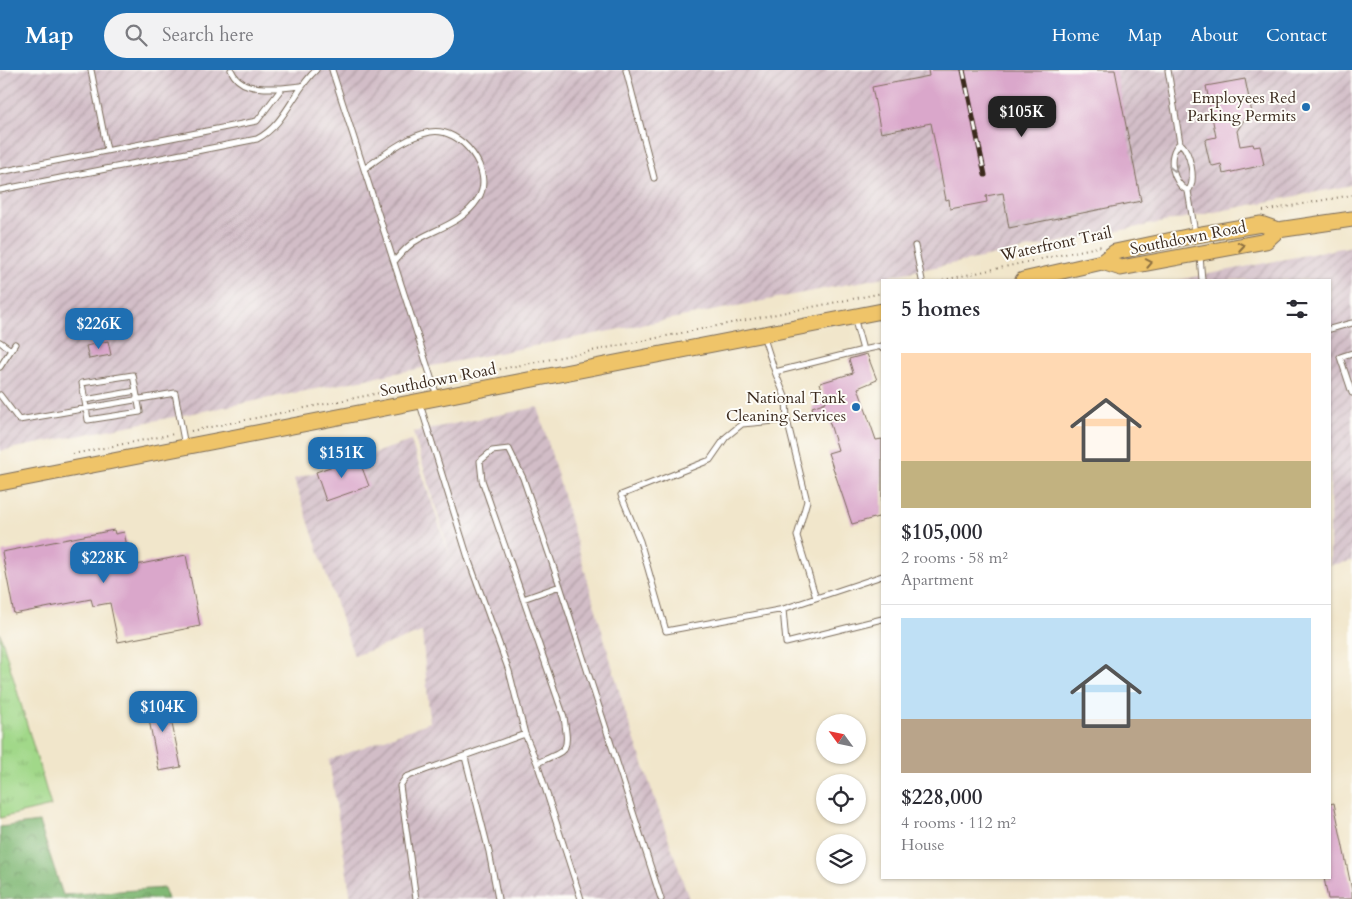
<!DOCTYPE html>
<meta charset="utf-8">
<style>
:root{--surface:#fff;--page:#f2f2f3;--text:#2b2b33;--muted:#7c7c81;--line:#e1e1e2;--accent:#1f6fb2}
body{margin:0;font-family:Cardo,serif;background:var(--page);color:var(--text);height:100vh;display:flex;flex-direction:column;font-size:19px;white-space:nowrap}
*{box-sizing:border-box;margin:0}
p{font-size:16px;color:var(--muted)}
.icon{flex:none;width:28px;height:28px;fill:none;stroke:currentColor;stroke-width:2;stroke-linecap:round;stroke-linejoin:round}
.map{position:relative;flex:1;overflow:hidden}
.details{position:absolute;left:881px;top:209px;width:450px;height:600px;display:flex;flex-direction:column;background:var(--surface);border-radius:0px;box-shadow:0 1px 4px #0004}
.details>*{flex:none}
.needle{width:32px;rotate:303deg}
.fabs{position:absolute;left:816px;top:644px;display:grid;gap:10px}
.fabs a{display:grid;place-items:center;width:50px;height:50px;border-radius:50%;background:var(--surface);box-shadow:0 1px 4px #0004;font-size:25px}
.price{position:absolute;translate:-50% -42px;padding:0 11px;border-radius:10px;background:var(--accent);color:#fff;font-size:16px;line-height:32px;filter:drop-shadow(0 1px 2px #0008)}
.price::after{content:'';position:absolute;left:50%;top:30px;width:15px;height:11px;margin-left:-8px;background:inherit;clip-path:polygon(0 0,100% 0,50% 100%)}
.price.selected{background:#222;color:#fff}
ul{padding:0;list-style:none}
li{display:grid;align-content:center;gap:10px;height:265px;padding:0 20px}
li+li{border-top:1px solid var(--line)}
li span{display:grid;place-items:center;height:155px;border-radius:0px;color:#555}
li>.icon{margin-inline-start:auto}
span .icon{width:90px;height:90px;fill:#fffc;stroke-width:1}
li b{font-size:21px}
h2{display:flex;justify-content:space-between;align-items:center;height:60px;padding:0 20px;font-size:21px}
header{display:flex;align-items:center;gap:30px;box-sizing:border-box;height:70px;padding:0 25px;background:var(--accent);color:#fff}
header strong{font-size:24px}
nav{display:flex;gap:28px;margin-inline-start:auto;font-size:18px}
.search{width:350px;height:45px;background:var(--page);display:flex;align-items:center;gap:12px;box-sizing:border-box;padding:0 18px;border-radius:28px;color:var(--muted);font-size:19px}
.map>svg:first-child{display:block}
.industrial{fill:url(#industrial-furrows)}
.forest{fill:url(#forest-crowns);stroke:#5e714a}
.park{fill:url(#park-tufts);stroke:#6e8154}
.building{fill:#daa7cb}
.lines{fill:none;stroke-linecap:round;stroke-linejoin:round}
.service-casing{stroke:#7b6c5b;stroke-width:7}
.primary-casing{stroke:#7b6c5b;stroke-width:17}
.path{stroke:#7b6c5b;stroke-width:2;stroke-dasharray:1 4;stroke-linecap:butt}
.service{stroke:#fff;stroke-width:5}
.primary{stroke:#efc469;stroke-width:15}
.rail-casing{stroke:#3b2a1e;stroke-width:5}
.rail{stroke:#fdfcf7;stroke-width:3;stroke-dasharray:9;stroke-linecap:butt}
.oneway{stroke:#a79f9a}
.oneway2{stroke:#8c6f40}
.poi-dot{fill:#1f6fb2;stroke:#fdfcf7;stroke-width:2}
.labels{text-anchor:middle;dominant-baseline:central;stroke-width:4;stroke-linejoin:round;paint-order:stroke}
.poi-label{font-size:16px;fill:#3b2a1e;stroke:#fdfcf7;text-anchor:end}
.street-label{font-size:16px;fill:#3b2a1e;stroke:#fdfcf7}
</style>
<header>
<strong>Map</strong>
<div class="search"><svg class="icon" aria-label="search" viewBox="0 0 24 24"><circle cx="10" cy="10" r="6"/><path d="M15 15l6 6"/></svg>Search here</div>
<nav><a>Home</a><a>Map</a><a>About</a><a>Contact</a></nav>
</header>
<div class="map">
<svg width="1352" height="829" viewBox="0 0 1352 829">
<defs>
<pattern id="industrial-furrows" width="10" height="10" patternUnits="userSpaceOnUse" patternTransform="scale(1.25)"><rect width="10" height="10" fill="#d2bdc7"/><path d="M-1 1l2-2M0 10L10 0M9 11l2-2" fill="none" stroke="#ac9aa1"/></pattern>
<pattern id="forest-crowns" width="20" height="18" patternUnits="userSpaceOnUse" patternTransform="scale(1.25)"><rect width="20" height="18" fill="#80b875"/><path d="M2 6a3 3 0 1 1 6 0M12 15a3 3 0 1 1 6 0" fill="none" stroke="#6a965f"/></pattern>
<pattern id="park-tufts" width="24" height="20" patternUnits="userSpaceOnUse" patternTransform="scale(1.25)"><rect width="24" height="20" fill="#a1d889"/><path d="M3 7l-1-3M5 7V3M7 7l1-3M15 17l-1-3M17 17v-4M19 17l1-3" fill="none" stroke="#8cba76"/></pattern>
</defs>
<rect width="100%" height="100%" fill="#fdfcf7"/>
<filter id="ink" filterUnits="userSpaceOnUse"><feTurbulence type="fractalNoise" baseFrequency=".02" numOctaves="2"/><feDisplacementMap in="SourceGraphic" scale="10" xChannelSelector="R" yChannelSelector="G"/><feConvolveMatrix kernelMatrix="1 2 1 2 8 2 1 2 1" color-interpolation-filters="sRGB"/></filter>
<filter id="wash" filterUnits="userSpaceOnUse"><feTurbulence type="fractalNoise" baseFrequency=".0096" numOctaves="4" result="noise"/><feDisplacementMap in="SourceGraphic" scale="20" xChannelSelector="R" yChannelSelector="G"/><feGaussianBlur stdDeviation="1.12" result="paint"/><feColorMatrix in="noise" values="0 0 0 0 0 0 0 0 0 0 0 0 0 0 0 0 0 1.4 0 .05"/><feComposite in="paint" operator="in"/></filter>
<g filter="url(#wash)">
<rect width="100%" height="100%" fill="#f1e6cb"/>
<path class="industrial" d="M0,0H1352V115L0,381Z
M1352,176V491L1330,495V210H1178Z
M538,337L625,641L689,829H351L329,690L430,652L422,562L354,586L294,409L411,371L452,492L413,362Z"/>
<path class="forest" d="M39,752L63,825L164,818L168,829H0V757Z"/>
<path class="park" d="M0,563L51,736L0,748Z"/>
<g id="blocks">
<path class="building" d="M928,0H1115L1141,131L1009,158L1003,123L986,126L987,132L950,139L949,129L946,130L931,53L881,63L872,17L929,6Z
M1245,9L1253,48L1244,50L1237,61L1240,76L1253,74L1254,77L1260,76L1264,95L1223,104L1221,94L1213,96L1210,94L1205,72L1207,69L1216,67L1206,16Z
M108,271L111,285L89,289L86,276Z
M867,284L877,310L858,318L876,370L882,369V446L852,454L828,383L838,380L827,344L815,348L812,337L826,332L820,313L853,303L849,289Z
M358,387L369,416L326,431L316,402Z
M114,460L115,464L124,462L131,496L186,485L200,556L118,572L110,533L93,536L91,529L14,544L2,482Z
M166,625L181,697L159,701L145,629Z
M1334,733L1352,821V829H1328L1324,808H1330V734Z"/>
</g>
</g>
<g filter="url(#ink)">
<use href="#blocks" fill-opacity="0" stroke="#7b6c5b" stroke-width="1"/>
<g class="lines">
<g class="service-casing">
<path id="service" d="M91,0L107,80
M231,0C240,21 263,18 282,18
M332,0L437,326
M626,0L654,108
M1168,0L1180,73C1190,81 1197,111 1188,121L1195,163
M1180,73C1166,85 1172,113 1188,121
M364,99C384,85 405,67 430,62C461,56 496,102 478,129C464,151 441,157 419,169C409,174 401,183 394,192
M0,102L257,51L282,18L301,16
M0,120L257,69C285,55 294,20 316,0
M915,176L922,210
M1200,186L1202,210
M1330,259L1352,253
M763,265L775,302L863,280L854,247
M0,272L11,280
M863,280L882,276V278
M1352,283L1340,287L1352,323
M0,297L15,274
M775,302L786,329L787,350
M133,305L140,342L88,350L82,313Z
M0,325L19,350L175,323L185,376
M85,330L136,321
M420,334L469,491L509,601L525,664L537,693L581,829
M882,506L783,539L786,573L882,549
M523,529L560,516
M784,539L666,561L640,471L621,425L710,390L726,367L742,354L787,350L807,431L797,466L816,528
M465,687L489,782L498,829
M537,693C569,679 569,682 564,647L482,410L480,391L492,381L509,379L523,408L560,516L661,829
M416,829L400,716L406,707L525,664"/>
</g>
<g class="primary-casing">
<path id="primary" d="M1102,192L1121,198L1266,171L1278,160
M1023,210L1102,192L1115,182L1196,165L1261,154L1278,160L1352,149
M0,413L882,241"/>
</g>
<path class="path" d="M1263,141L1352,125
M943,210L1102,176
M441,311L882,223
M191,361L424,314
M73,384L174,364"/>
<use href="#service" class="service"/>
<use href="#primary" class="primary"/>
<g class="rail-casing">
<path id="rail" d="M963,0L985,105"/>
</g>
<use href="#rail" class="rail"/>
</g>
<defs><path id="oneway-chevron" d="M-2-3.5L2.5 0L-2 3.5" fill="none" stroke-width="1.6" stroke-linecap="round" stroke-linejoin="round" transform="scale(1.25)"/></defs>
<use class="oneway" href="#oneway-chevron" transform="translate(1174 98) rotate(76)"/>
<g class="oneway2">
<use href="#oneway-chevron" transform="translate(1241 176) rotate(-10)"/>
<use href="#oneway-chevron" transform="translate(1149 193) rotate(-11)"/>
</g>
</g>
<g class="poi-dot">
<circle cx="1306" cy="37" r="5"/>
<circle cx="856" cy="337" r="5"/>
</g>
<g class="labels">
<g class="poi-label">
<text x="1296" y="28">Employees Red<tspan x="1296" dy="18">Parking Permits</tspan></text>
<text x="846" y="328">National Tank<tspan x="846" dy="18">Cleaning Services</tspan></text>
</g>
<g class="street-label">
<text transform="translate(1188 168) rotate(-11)">Southdown Road</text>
<text transform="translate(1056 174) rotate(-12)">Waterfront Trail</text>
<text transform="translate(438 310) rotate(-11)">Southdown Road</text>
</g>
</g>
</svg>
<div class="fabs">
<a><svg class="needle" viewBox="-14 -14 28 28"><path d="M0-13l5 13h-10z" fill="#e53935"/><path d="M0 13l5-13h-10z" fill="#7c7c81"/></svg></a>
<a><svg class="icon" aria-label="locate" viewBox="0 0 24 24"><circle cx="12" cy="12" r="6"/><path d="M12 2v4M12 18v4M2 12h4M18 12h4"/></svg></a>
<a><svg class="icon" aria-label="layers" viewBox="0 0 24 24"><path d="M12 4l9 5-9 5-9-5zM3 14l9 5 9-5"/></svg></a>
</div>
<b class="price selected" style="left:1022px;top:68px">$105K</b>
<b class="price" style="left:99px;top:280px">$226K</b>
<b class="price" style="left:342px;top:409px">$151K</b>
<b class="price" style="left:104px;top:514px">$228K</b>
<b class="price" style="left:163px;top:663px">$104K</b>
<section class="details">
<h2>5 homes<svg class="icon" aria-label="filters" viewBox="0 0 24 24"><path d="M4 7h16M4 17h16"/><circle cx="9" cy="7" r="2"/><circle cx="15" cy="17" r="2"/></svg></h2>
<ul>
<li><span style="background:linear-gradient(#ffd9b3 70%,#c2b280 0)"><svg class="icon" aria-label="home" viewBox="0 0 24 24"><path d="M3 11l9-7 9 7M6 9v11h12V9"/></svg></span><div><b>$105,000</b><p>2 rooms · 58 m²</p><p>Apartment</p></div></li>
<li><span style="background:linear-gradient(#bfe0f5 65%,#b9a48a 0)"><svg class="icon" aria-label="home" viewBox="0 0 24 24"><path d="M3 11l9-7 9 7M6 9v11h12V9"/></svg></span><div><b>$228,000</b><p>4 rooms · 112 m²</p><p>House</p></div></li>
</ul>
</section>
</div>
